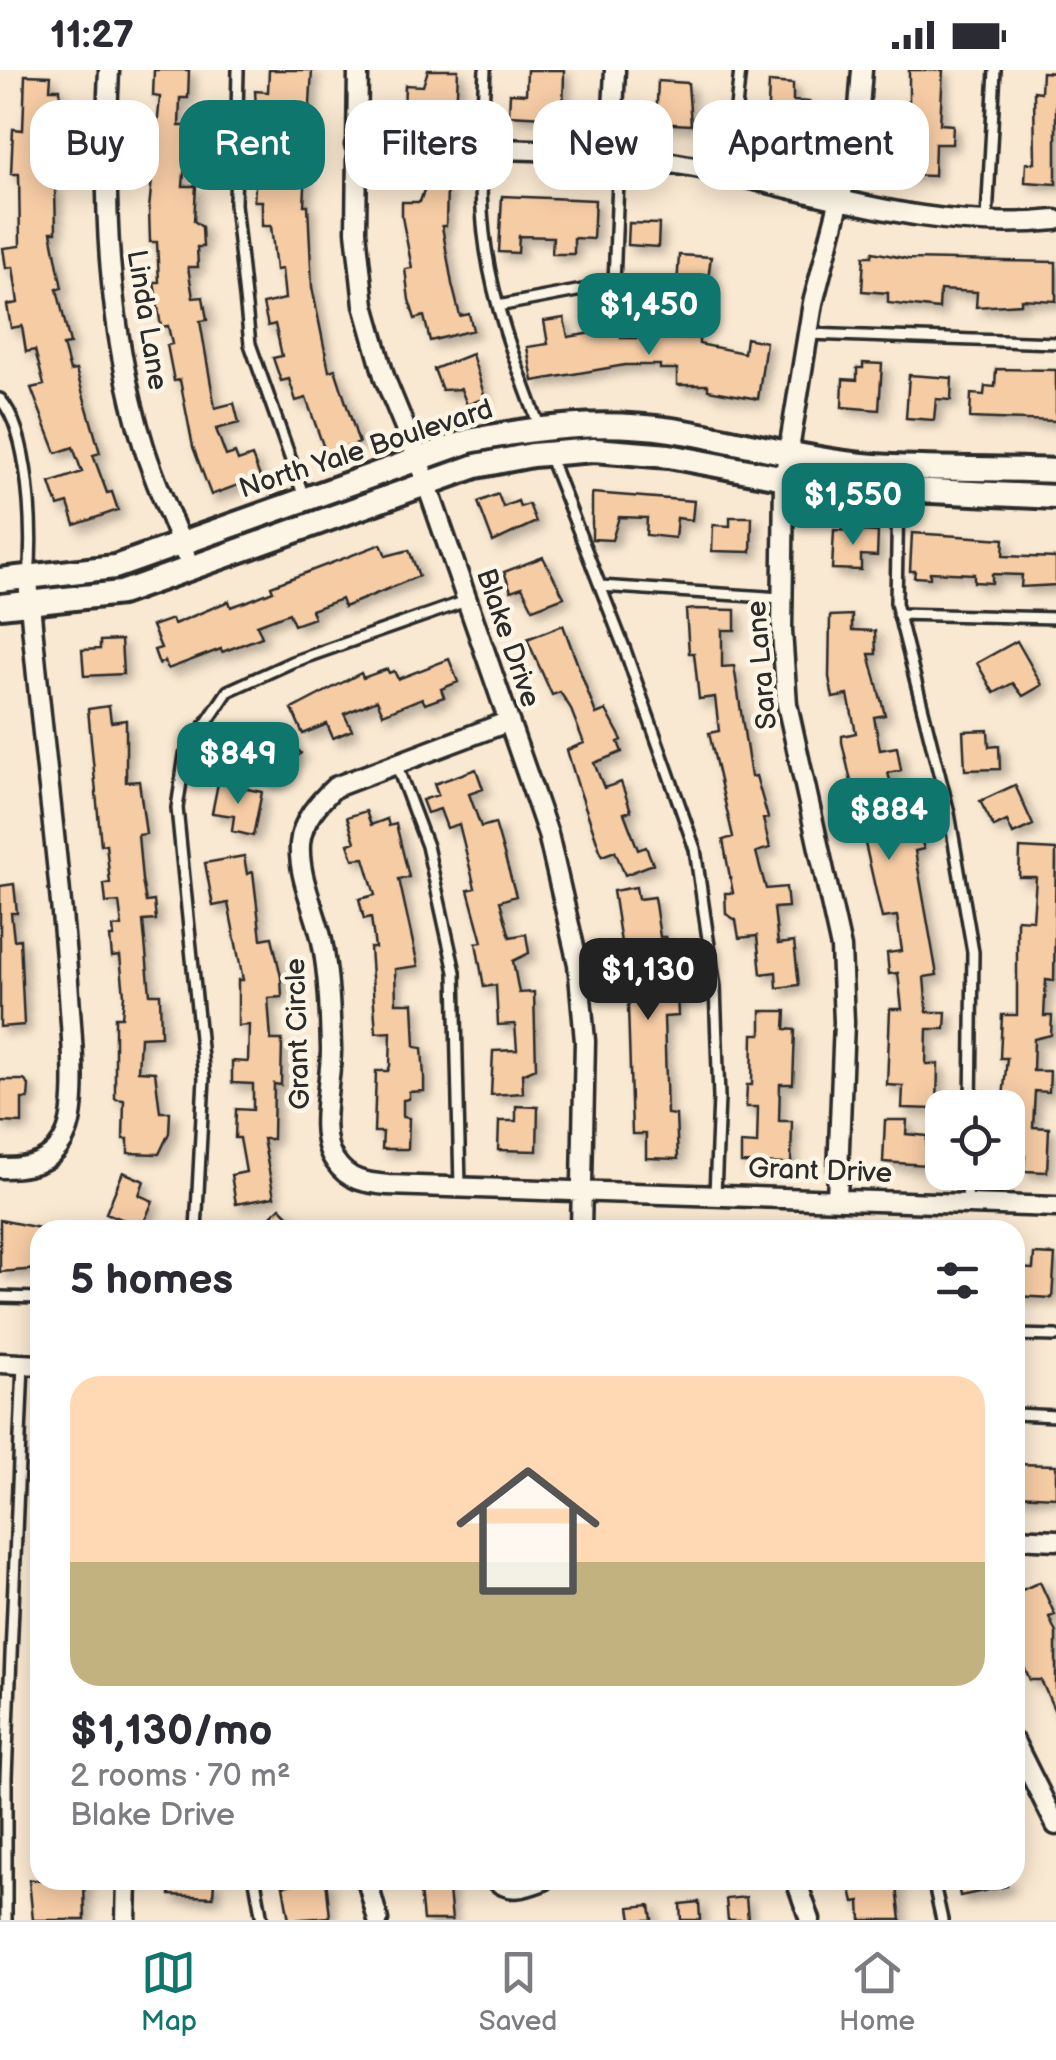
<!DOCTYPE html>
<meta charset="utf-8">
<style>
:root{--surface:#fff;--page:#f2f2f3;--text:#2b2b33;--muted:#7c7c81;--line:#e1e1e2;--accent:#0f766e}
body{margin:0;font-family:"Balsamiq Sans",sans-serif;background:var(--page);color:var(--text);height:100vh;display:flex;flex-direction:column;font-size:38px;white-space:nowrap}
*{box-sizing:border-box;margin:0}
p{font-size:32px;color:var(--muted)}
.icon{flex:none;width:55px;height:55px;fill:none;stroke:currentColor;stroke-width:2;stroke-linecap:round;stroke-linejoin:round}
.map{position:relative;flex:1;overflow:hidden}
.panel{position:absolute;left:30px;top:1150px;width:995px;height:670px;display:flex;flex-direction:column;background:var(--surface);border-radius:30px;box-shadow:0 5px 25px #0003}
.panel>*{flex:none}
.top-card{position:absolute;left:30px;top:30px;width:998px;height:90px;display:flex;gap:20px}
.fabs{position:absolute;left:925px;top:1020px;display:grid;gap:20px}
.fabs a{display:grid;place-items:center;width:100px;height:100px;border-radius:20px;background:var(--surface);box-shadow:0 5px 25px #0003;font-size:50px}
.price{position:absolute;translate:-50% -85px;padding:0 22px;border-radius:20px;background:var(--accent);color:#fff;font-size:32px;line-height:65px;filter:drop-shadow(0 2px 5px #0008)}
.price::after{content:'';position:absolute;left:50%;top:60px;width:30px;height:22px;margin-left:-15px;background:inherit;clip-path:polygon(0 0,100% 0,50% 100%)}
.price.current{background:#222;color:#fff}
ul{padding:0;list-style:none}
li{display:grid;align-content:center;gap:20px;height:530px;padding:0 40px}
li span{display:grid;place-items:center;height:310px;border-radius:30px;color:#555}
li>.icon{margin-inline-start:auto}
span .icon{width:180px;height:180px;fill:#fffc;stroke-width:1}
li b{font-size:42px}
h2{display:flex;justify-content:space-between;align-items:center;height:120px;padding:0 40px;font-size:42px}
.tag{padding:0 35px;border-radius:30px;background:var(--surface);box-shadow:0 5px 25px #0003;font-size:35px;line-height:90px}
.tag.current{background:var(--accent);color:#fff}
.status{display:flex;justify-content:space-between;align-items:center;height:70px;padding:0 50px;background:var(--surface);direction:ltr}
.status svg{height:28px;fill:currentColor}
.tab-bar{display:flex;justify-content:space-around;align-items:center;height:140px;border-top:2px solid var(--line);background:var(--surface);font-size:28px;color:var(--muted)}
.tab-bar a{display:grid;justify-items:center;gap:5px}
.tab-bar .current{color:var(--accent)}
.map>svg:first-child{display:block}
.building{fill:#f6cca5;stroke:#2b2b2b;stroke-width:2.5;filter:url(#shadow)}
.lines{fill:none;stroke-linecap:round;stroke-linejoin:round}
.service-casing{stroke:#2b2b2b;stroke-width:16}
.minor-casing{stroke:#2b2b2b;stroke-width:25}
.tertiary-casing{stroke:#2b2b2b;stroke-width:30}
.service{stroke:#fcf5e5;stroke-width:9}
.minor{stroke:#fcf5e5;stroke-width:18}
.tertiary{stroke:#fcf5e5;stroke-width:22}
.labels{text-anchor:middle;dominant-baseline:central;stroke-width:9;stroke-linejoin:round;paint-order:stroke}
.street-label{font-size:28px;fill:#2b2b2b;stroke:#fcf5e5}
</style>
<div class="status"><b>11:27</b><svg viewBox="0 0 49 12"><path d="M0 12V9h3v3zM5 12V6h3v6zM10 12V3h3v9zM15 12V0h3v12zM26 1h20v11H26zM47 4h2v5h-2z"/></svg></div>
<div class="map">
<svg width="1056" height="1850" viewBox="0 0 1056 1850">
<defs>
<filter id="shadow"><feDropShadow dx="6" dy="6" stdDeviation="5" flood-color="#0004"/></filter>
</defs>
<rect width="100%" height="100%" fill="#fae9d2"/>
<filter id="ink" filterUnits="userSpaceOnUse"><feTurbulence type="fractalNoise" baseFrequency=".01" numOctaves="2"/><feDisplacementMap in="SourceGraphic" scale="20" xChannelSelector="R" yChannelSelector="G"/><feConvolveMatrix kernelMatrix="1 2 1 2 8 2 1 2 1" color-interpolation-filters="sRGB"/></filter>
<g filter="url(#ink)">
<path class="building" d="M154,0H189L188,28H180L179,56H188L183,116H196L194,151L202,157L203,177H197L198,197H188L193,228L203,227L207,250L200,251L215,338L234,333L239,353L216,359L226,386L235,383L238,391L252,386L260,407L211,425L193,377L180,310L174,311L167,275L172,274L168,256L161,257L154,212H159L157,172H150L149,139L160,27L153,26Z
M269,0H312L304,135H308L312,217L329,301L335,299L359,373L335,381H325L306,328L296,331L289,309L281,311L273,288L282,286L275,254L268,256L263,234L285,229L282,199L276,200L271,156H262V131H254L258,75L271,76L272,39L256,38L255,21L268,22Z
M428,0H458L456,46L404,42L405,15L423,16Z
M527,0H564L563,48L509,45L510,23L526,24Z
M909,0H943L940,54L953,55L952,74H935L934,106L903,105L904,73H909Z
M1042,2L1056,3V114L1025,112L1026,93H1035L1034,21L1041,22Z
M25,5L51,6L50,19H60L58,86H52L51,118H55L56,162H51L62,218L57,219L70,274L63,275L70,301L76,300L100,383L93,385L107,423L112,422L118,440L75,455L68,433L58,436L50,413L82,402L73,377L56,383L31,318L44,315L35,280L26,282L22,256L11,258L7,235L18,233L13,197L6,198L3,178L20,176L19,104H11L13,59L23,60Z
M658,11L688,13L691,55L656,53Z
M769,12L793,14V31L810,32L813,63L767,61Z
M426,114L447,115L446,156H442L452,214L460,246L469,244L473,260L430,271L424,246L415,249L409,230L405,199L412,198L402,147V132H420Z
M502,126L595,130L593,169L574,168V184H552L553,167L519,166L518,183L499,182Z
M629,153L659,154L658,177L628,175Z
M873,182L908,189L1056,192V231L1021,229V234L976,237L977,222L940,220L939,239L888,233V223L862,221L864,186H872Z
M679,185L711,187L704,238L670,237V217H677Z
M564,248L568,267L604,261L603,255L618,252L621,268H699V274L744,283L746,268L766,272L758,329L708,320V315H677V299H660V295H625L533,311L527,277L548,274L544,251Z
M472,284L485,328L467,335L461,319L442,320L434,299Z
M863,293L882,294L879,340L842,337L843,309L857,310V298H863Z
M996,299L1056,300V351L970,348L971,324L984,325L985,316L995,317Z
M909,305L952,308L951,330L936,329L934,350L906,348Z
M592,423L694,431L692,450L677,448L675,468L646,465L647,448L619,447L612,470L592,469Z
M498,424L503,437L518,431L520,437L529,434L536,452L493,472L478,432Z
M730,447H752L751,482L712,481L713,455L730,456Z
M834,460L878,462L877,486L861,485V500L832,499Z
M912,463L1004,469L1003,486L1056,488V515L1021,517L1022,505L992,504V513L974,512V504L930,502V508L914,507L915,501H910Z
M381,474L386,486L409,480L419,506L344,537L341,529L311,540L314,548L294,555L289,543L257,555L262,567L222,582L221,579L168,599L165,591L159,594L154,580L161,578L152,556L172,549L174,554L229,531L231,537L248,531L273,521L271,516Z
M543,487L564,527L533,539L522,517L511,521L504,502Z
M695,539L735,540V560H722V597L734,596L751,707L756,706L768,748L763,749L770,778L756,782L766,819L786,817L788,837L774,838L778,874L794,872L799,915L777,918L776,902L761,904L757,866L739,868L736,850L726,844L725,823H733L723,770L733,767L709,663L719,661L715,627L699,629L694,583H689L686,540Z
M852,545V560L875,561L876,584H869L885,645L874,647L880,680L897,677L901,700L888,703L906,767L919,763L924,779L915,781L937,905L924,907L927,942H946L945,959H927L926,994H938L937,1039L902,1038L903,1016L887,1015L890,939H902L898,903L889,904L887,883L902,881L897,846L882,848L842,672V666L856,663L848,625L833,628L829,607L830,546Z
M563,555L596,644L606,640L622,670L618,672L622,682L594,693L604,718L621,712L631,741L624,743L638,780L646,777L653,794L625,805L615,781L602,786L577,713L567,680L584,673L570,637L560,622L552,625L527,569Z
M121,570L123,604L84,606L82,580L100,579V571Z
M1017,571L1042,615L1023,626L1013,613L994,623L977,593Z
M449,589L458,612L441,619L444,627L425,634L422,628L383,644L377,630L344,644L352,660L333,668L327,654L303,664L292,639L361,603L363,608L387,599L389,603L394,601L398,609Z
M109,636L111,652L126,650V712L139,711L146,764L138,765L142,810L146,832L154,831L156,850L143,851L150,924H160L161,966L140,967L138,1001L155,1002L160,1042H170L169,1063L159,1084L128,1083V1069H123L124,1030L115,1029V947H122L124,925L120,886L112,887L110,867H114L113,857L122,856L119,832L106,833L104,814L110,813L106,774L101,775L88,639Z
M273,656L301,683L270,714L254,699L264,688L253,677Z
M988,660L989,677L999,676L1000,699L965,700L963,661Z
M476,699L483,719L469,724L481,757L495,753L516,826L500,831L510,867L526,864L529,883L513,891L519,923L534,922L536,998L522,1004L523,1023L491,1025L493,981L517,980L515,954L498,955L496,915L484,917L476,873L482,872L468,820L475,818L459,754L447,758L440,739L427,743L422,730L438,725L434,714Z
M218,713L262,722L253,766L232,761L234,746L212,743Z
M1015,715L1033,755L1013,764L1007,751L994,757L980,731Z
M366,741L371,755L387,749L389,756L396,754L409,807L399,809L418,896L395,899L396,933H413L415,977L422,978L424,1007V1021L409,1022V1029L403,1030V1047L409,1048L408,1079H382L383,1062H374L376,1001H388L390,996L391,962L376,963L370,878H375L371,847L364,849L359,829L375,825L364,788L353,789L348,774L355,772L347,747Z
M1020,778L1056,780L1054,911L1046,910L1044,946H1052L1051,965L1034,969L1033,1001H1050L1049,1022L1035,1021L1033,1057L1049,1058L1047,1102L1024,1101L1025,1086H1010L1011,1045L1008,1038H1002L1007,988H1000L1002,945H1017V849L1033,850L1036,807H1019Z
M244,786L247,804L253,802L261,869L272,867L281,907L282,927L268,928L271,970H282L281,1015L274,1014L273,1069H263L274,1127L236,1134L231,1105L246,1102L240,1068H235L236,1039L253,1040V1014L232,1013V991L248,992L249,955L238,956V910H243L228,833L213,836L205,793Z
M14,814L17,843H11L14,870L20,869L24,955L0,957V816Z
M636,817L638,829L654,827L660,867H666L673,924H677L678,946L664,947L667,1044L676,1045L678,1089L646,1088V1064H632L628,936L631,928L645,927L640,890L624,892L613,821Z
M761,941H786L785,959L795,960L793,1014H780L779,1051H792L791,1094L741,1093V1073L757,1074L758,1037H746L747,1015H752L753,964H761Z
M0,1010H24L29,1015L28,1029H22V1053L0,1052Z
M516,1036L538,1037L537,1081L498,1080L499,1051H516Z
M885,1050H907L906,1064L927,1066L926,1095L883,1092Z
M123,1102L144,1111L139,1125L153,1131L142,1157L106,1143Z
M280,1137L295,1152L286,1160H257Z
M0,1150L40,1158L38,1199L0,1202Z
M1034,1184L1055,1185L1052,1228L1015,1226V1198L1033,1199Z
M1015,1394L1056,1395V1427L1015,1425Z
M1040,1512L1055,1545L1049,1547L1056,1563V1644L1041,1610H1030L1015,1577V1523Z
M29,1810H84L85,1850H33Z
M170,1810H214L213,1827L170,1825Z
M312,1810H326L330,1847L289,1850L283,1816Z
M419,1810H448L452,1850H423Z
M849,1810H896L901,1850H861L860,1831L854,1832Z
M957,1810H1006L1007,1816L960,1826Z
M746,1827L748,1850H728L726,1829Z
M699,1832L700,1850H681L680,1834Z
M650,1835L652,1850H632L630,1837Z"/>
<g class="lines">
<g class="service-casing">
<path id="service" d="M238,0L235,134L250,274L304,427
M485,0C482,59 477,120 486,179C495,241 518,299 540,358
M729,103L740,0
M987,149L995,0
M498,236L614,214L619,85
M809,264L1056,273
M0,329C30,361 33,463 29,507
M549,385L625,580L695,779L715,917L719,1028L715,1124
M898,422L896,533L949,743L973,882L971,1038
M600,516L781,528
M898,544L1056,548
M396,694L427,776L455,902L460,1117
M967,1134L968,1102
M196,1160L204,1008L177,738L185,685L228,621L292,592L466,531
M0,1227L40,1228
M1015,1265L1056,1266
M1015,1344L1056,1346
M255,1810L262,1850
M933,1810L942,1850
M6,1850V1707L23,1294"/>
</g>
<g class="minor-casing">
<path id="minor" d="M109,0C103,127 106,254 144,377C155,413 172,448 185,484
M358,0L356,161L364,235L385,309L418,389L548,764L578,894L585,971L581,1160
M355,75C466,79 580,76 689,96C813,119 927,164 1056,150
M611,84L615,0
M507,652L335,717C319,732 302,750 300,774C298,807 315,839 322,871C329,906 330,942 331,978C332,1010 315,1064 335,1091C348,1111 366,1113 388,1115L1056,1137
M0,1098C29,1099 56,1092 67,1062C79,1032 71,959 69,925C59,786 39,648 28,509
M837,1128L844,952L841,878L787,634L782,561L784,410L813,233L857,64L862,0
M0,1293L40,1295
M1015,1468L1056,1470
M1015,1673L1056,1755
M367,1810L378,1850
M496,1810C510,1824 528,1816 544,1810
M796,1810L810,1850
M126,1850L127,1810"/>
</g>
<g class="tertiary-casing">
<path id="tertiary" d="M0,510L115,497L469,371C537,357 602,350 672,360C740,370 805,391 874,396C934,400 995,398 1056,401
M0,536L121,523L476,396L532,385L594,380L669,386L827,416L1056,427"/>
</g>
<use href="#service" class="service"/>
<use href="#minor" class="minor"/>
<use href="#tertiary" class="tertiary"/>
</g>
</g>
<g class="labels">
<g class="street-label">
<text transform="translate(147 250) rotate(81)">Linda Lane</text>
<text transform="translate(366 379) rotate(-18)">North Yale Boulevard</text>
<text transform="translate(508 568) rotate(71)">Blake Drive</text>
<text transform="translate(762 595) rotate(-95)">Sara Lane</text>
<text transform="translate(298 964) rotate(-92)">Grant Circle</text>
<text transform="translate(820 1101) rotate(2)">Grant Drive</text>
</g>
</g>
</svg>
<div class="fabs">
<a><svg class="icon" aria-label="locate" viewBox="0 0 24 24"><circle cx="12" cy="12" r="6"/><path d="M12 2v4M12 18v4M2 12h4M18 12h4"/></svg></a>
</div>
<b class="price" style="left:649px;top:288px">$1,450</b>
<b class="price" style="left:853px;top:478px">$1,550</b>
<b class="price" style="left:238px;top:737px">$849</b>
<b class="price" style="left:889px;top:793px">$884</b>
<b class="price current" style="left:648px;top:953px">$1,130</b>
<div class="top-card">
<a class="tag">Buy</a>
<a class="tag current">Rent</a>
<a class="tag">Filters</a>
<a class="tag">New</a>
<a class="tag">Apartment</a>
</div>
<section class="panel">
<h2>5 homes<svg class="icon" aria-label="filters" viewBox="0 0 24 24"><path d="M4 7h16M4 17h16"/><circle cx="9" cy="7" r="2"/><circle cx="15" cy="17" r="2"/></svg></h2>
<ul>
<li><span style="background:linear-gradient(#ffd9b3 60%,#c2b280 0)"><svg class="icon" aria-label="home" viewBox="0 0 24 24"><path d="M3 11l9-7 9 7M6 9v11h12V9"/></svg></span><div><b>$1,130/mo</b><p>2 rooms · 70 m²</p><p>Blake Drive</p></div></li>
</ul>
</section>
</div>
<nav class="tab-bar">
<a class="current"><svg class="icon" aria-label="map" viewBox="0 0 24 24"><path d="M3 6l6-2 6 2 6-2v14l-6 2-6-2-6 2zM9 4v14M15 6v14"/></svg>Map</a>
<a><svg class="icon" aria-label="saved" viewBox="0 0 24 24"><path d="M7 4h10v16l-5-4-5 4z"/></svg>Saved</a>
<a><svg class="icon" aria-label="home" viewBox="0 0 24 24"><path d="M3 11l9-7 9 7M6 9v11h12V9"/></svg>Home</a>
</nav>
